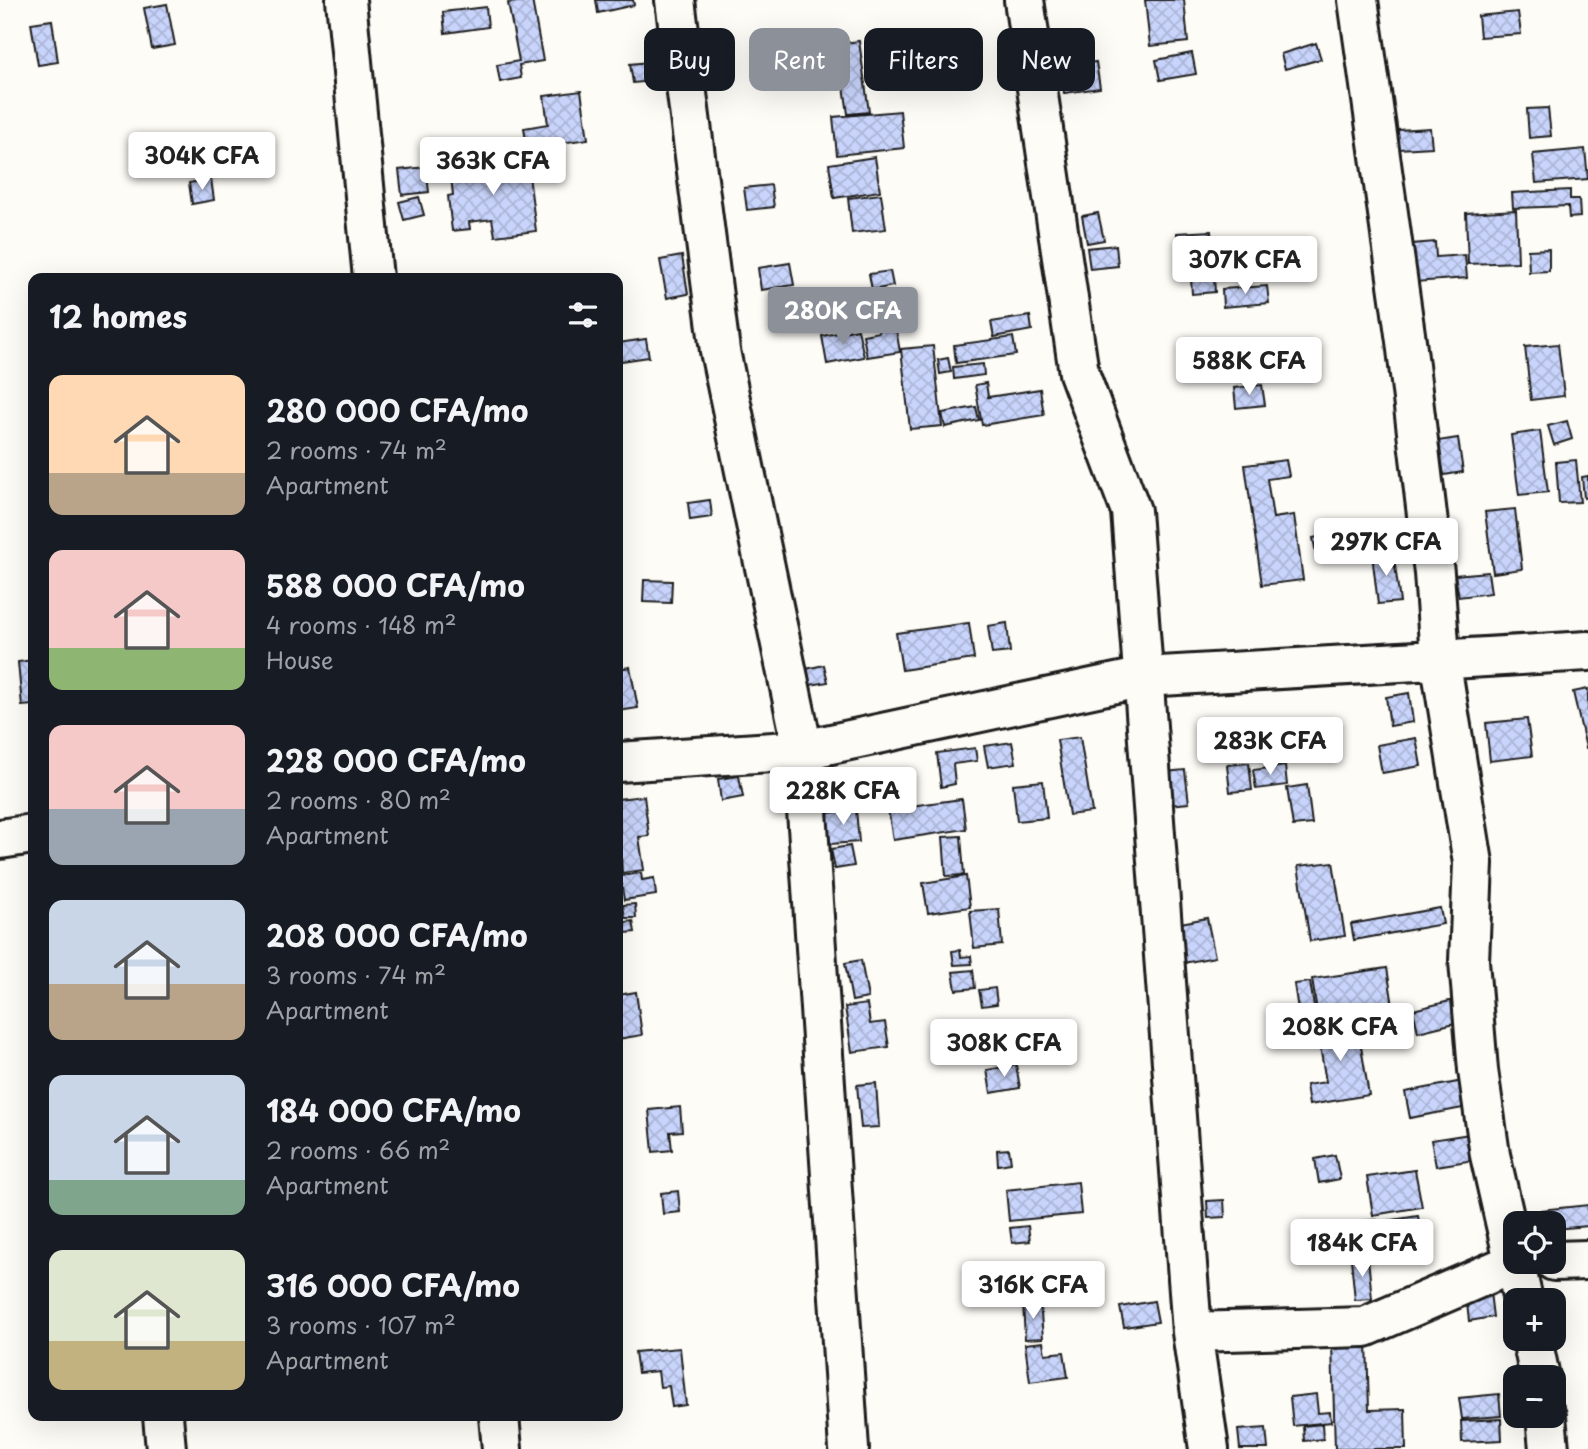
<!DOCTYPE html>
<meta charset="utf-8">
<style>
:root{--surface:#171b24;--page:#20242c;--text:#f1f3f6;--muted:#9ea1a6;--accent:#8c9099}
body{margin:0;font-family:"Playpen Sans",sans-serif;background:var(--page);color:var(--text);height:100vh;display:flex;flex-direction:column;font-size:26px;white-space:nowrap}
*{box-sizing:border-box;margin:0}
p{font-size:23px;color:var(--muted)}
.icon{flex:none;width:38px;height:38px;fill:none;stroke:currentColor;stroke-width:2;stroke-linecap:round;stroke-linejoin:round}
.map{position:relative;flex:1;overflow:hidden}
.details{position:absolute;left:28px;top:273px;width:595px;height:1148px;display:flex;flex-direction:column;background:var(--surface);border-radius:14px;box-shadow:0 7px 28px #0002}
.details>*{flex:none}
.hud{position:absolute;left:644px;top:28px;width:665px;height:63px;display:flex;gap:14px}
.tools{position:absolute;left:1503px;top:1211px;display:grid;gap:14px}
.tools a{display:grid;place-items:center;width:63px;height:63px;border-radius:14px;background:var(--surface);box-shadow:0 7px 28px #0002;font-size:35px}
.price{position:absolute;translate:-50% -60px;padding:0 16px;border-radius:7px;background:#fff;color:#222;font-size:23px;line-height:46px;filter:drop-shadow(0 2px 4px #0008)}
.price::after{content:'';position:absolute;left:50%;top:42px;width:21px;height:16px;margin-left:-10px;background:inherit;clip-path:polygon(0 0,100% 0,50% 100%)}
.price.current{background:var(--accent);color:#fff}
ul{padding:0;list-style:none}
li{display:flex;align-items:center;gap:21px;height:175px;padding:0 21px}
li span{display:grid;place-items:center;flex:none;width:196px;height:140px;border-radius:14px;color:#555}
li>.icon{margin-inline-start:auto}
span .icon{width:84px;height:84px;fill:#fffc;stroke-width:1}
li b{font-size:30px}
h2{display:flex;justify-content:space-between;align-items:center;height:84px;padding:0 21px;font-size:30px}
.chip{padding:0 24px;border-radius:14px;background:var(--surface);box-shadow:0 7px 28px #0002;font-size:24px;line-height:63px}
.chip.current{background:var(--accent);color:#fff}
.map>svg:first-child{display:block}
.building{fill:url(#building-cross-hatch);stroke:#1c1c1c;stroke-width:2}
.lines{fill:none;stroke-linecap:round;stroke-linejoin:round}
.minor-casing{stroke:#1c1c1c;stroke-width:44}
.minor{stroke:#fdfcf7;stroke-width:38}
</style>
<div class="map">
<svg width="1588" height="1449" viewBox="0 0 1588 1449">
<defs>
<pattern id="building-cross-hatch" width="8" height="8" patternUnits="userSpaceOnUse" patternTransform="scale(1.75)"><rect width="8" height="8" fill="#c8d4fb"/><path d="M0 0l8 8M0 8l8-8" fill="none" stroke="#abb5d7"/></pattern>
</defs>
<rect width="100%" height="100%" fill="#fdfcf7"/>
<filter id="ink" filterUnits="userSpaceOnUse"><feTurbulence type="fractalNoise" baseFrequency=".0143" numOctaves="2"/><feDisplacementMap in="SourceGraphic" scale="14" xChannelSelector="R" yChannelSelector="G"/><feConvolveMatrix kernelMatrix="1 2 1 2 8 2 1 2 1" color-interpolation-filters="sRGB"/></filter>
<g filter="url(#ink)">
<path class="building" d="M532,0L543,61L519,65L521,78L500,82L497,65L519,61L508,3Z
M596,0H633L634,5L598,13Z
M1145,0H1184L1188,42L1150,46Z
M167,4L175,45L152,49L144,8Z
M486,7L488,27L445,33L443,12Z
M1518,12L1521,34L1480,37L1478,16Z
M52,20L58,62L38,65L31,23Z
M859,41L869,112L848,114L838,44Z
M1316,43L1321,59L1285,69L1281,54Z
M1192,53L1196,74L1160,80L1156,60Z
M649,62L652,81L633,83L630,64Z
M1096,62L1100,88L1064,93L1060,67Z
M581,91L588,139L527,148L524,128L548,124L544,96Z
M1548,108L1551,136L1529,138L1527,109Z
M900,111L904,148L837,155L833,117Z
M1430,128L1432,147L1399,149L1398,130Z
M1585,149L1588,179L1536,183L1533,154Z
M875,157L880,191L834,198L829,164Z
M527,159L536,231L495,236L492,219L469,222L470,229L452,231L448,196L453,195L450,168Z
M426,167L429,192L402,195L399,170Z
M211,179L214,200L192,204L189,183Z
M771,185L774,207L747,210L744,188Z
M1570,190V199H1579L1580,217L1569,218L1568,206L1513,208L1512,193Z
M881,194L886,229L852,233L848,198Z
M419,197L424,215L404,220L399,202Z
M1516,210L1518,262L1468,264L1466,213Z
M1098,213L1104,240L1087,243L1082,216Z
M1211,231L1215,292L1192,294L1191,279L1179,280L1177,233Z
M1435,242L1436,257L1465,255L1467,278L1415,282L1412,244Z
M1116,245L1118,266L1090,269L1087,248Z
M1549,249V271L1529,272L1528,250Z
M682,256L688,294L667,298L660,260Z
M790,263L794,285L761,290L758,268Z
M890,271L893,286L872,290L869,274Z
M1267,286L1269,303L1223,307L1222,289Z
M893,312L900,352L867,357L863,335L879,332L875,315Z
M1030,316L1032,330L994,337L991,322Z
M858,329L864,357L827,364L822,336Z
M1013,337L1016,355L956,363L954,345Z
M646,339L649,357L621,361L618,343Z
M1558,344L1564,396L1531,400L1525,347Z
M933,346L942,426L910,429L901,349Z
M948,358L951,372L940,374L938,360Z
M983,364L984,375L954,379L953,367Z
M986,383L988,397L1040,389L1044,415L982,425L975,385Z
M1262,385L1265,405L1236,408L1234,388Z
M976,407L979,420L945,427L942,413Z
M1567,421L1572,439L1554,445L1548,426Z
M1540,431L1548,492L1519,495L1511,435Z
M1458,438L1463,472L1444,475L1438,441Z
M1286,460L1289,476L1267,479L1273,518L1294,515L1303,580L1262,585L1245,465Z
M1576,460L1580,502L1559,503L1556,462Z
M1588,476V497L1584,498L1582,477Z
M710,500L712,517L690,520L688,503Z
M1515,509L1522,569L1493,573L1485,512Z
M1327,535L1331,556L1317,558L1313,538Z
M1393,551L1400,602L1378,604L1372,554Z
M1488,572L1491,593L1459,597L1455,575Z
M644,580L672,581L671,603L643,602Z
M969,623L974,659L902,670L896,633Z
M1007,623L1010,652L992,654L988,626Z
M33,660V705L22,706L18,662Z
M824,665L828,682L810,685L806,669Z
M630,667L638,708L618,711V669Z
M1588,689V748H1586L1573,692Z
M1409,693L1413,722L1390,726L1386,697Z
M1527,719L1532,756L1490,761L1486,723Z
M1080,737L1092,812L1069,815L1057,740Z
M1416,738L1421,766L1382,773L1377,745Z
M1012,742L1016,763L988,767L984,746Z
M975,748L977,761L953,764L955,784L941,787L937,753Z
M1249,763L1252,790L1230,792L1227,765Z
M1285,766L1287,785L1256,789L1253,770Z
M1185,770L1189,803L1158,806L1154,773Z
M739,776L743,797L721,801L718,779Z
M1043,781L1047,818L1017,821L1013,784Z
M1307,785L1312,824L1293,826L1287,788Z
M644,796L649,836L639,837L644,870L622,873L618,799Z
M962,799L966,829L893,840L888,809Z
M856,810L859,842L830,844L827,813Z
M961,836L964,875L946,876L943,837Z
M850,846L854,866L835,869L831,849Z
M1333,862L1345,936L1310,941L1298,866Z
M641,873L642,880L654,878L656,895L624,900L620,876Z
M966,876L970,907L928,913L923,883Z
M635,904L636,918H625L623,905Z
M1440,908L1443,924L1354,940L1351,924Z
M999,909L1002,945L974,948L970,911Z
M1207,918L1215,957L1178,964L1170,925Z
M633,921L635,932L626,933L625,922Z
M960,950L961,957L971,956L972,964L954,965L952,951Z
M861,960L868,998L852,1001L845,963Z
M1387,968L1393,1006L1318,1018L1312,979Z
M973,970L975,988L956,990L953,972Z
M1310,982L1316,1019L1300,1022L1294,984Z
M995,988L997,1004L982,1006L979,990Z
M636,992L642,1035L618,1039V995Z
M1454,1000L1459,1022L1418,1032L1413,1010Z
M867,1004L870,1024L885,1022L889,1047L852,1052L845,1007Z
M1356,1016L1369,1095L1309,1105L1306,1085L1326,1082L1316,1022Z
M1016,1065L1020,1088L991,1093L987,1070Z
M1463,1081L1468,1107L1410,1118L1405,1092Z
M876,1083L879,1127L861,1128L857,1085Z
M680,1107L682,1131L670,1132L672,1150L653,1152L649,1110Z
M1470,1134L1474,1160L1436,1166L1431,1140Z
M1009,1149L1011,1163L998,1165L997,1150Z
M1335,1155L1340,1179L1319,1183L1315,1159Z
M1415,1170L1422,1207L1373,1215L1367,1177Z
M1078,1182L1081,1214L1009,1221L1006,1190Z
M678,1191L680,1212L663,1214L661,1193Z
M1224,1200L1225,1217L1208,1218L1207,1201Z
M1588,1205V1226L1554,1229V1223H1543L1541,1210Z
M1418,1216L1422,1244L1384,1250L1380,1222Z
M1377,1220L1380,1255H1366L1362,1221Z
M1028,1226L1030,1241L1012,1243L1010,1228Z
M1368,1258L1372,1299L1355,1300L1351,1259Z
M1490,1292L1493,1317L1469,1321L1466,1295Z
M1154,1301L1158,1322L1124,1327L1120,1307Z
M1040,1302L1043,1338L1025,1339L1023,1303Z
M1367,1341L1369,1410L1405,1409L1406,1449H1335L1332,1342Z
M1043,1342L1045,1354L1064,1352L1068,1377L1030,1382L1025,1344Z
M680,1348L686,1405L672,1407L669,1386L660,1387L658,1371L638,1373L635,1352Z
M1316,1394L1318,1413L1330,1412L1331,1422L1293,1426L1290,1397Z
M1499,1394L1501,1416L1462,1419L1459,1398Z
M1501,1419L1502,1440L1462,1442L1461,1421Z
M1322,1424L1323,1439L1304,1441L1303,1426Z
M1266,1428L1268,1449H1240L1238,1430Z"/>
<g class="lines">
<g class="minor-casing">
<path id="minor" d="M346,0L373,278
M675,0L720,351L803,750L849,1449
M1024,0L1079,373L1131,511L1192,1332L1209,1449
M1358,0L1406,341L1434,573L1440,658L1473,863L1469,961L1478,1070L1490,1155L1523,1300
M618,762L803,750L1144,677L1588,651
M0,839L33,834
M1554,1261L1588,1260
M1192,1332L1365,1327L1516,1262
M1532,1339L1540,1377
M163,1416L166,1449
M499,1416L502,1449
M1546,1416L1549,1449"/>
</g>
<use href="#minor" class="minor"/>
</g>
</g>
</svg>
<div class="tools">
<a><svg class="icon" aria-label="locate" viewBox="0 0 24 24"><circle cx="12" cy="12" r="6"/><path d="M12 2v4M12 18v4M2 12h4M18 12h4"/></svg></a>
<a>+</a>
<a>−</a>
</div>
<b class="price" style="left:202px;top:192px">304K CFA</b>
<b class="price" style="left:493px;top:197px">363K CFA</b>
<b class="price" style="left:1245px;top:296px">307K CFA</b>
<b class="price current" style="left:843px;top:347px">280K CFA</b>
<b class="price" style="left:1249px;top:397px">588K CFA</b>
<b class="price" style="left:1386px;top:578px">297K CFA</b>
<b class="price" style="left:1270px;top:777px">283K CFA</b>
<b class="price" style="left:843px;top:827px">228K CFA</b>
<b class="price" style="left:1340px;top:1063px">208K CFA</b>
<b class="price" style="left:1004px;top:1079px">308K CFA</b>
<b class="price" style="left:1362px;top:1279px">184K CFA</b>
<b class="price" style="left:1033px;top:1321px">316K CFA</b>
<div class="hud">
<a class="chip">Buy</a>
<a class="chip current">Rent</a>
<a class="chip">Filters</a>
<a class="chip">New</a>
</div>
<section class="details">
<h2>12 homes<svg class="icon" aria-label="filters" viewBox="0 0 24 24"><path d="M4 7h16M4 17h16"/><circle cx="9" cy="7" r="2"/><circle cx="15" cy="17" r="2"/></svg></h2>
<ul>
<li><span style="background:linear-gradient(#ffd9b3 70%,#b9a48a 0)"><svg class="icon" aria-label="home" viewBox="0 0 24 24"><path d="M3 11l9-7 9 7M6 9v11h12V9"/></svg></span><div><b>280 000 CFA/mo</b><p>2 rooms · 74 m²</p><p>Apartment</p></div></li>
<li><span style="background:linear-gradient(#f6c9c9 70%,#8fb573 0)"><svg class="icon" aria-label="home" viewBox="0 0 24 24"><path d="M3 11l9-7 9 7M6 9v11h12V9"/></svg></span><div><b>588 000 CFA/mo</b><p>4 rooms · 148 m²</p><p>House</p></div></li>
<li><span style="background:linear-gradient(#f6c9c9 60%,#9aa5b1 0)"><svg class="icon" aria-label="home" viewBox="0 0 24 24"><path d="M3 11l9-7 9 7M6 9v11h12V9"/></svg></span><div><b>228 000 CFA/mo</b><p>2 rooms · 80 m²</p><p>Apartment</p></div></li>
<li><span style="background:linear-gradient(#c9d6e8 60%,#b9a48a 0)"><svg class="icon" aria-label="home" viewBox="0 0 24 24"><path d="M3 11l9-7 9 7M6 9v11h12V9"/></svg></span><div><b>208 000 CFA/mo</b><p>3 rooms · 74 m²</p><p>Apartment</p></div></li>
<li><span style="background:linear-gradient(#c9d6e8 75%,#7fa58c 0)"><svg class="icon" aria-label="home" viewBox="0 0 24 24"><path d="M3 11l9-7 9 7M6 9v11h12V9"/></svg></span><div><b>184 000 CFA/mo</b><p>2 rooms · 66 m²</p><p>Apartment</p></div></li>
<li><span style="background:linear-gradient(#dfe7d0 65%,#c2b280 0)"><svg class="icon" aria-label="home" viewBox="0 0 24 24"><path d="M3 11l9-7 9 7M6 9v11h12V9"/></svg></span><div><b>316 000 CFA/mo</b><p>3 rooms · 107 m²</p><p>Apartment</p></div></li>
</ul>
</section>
</div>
